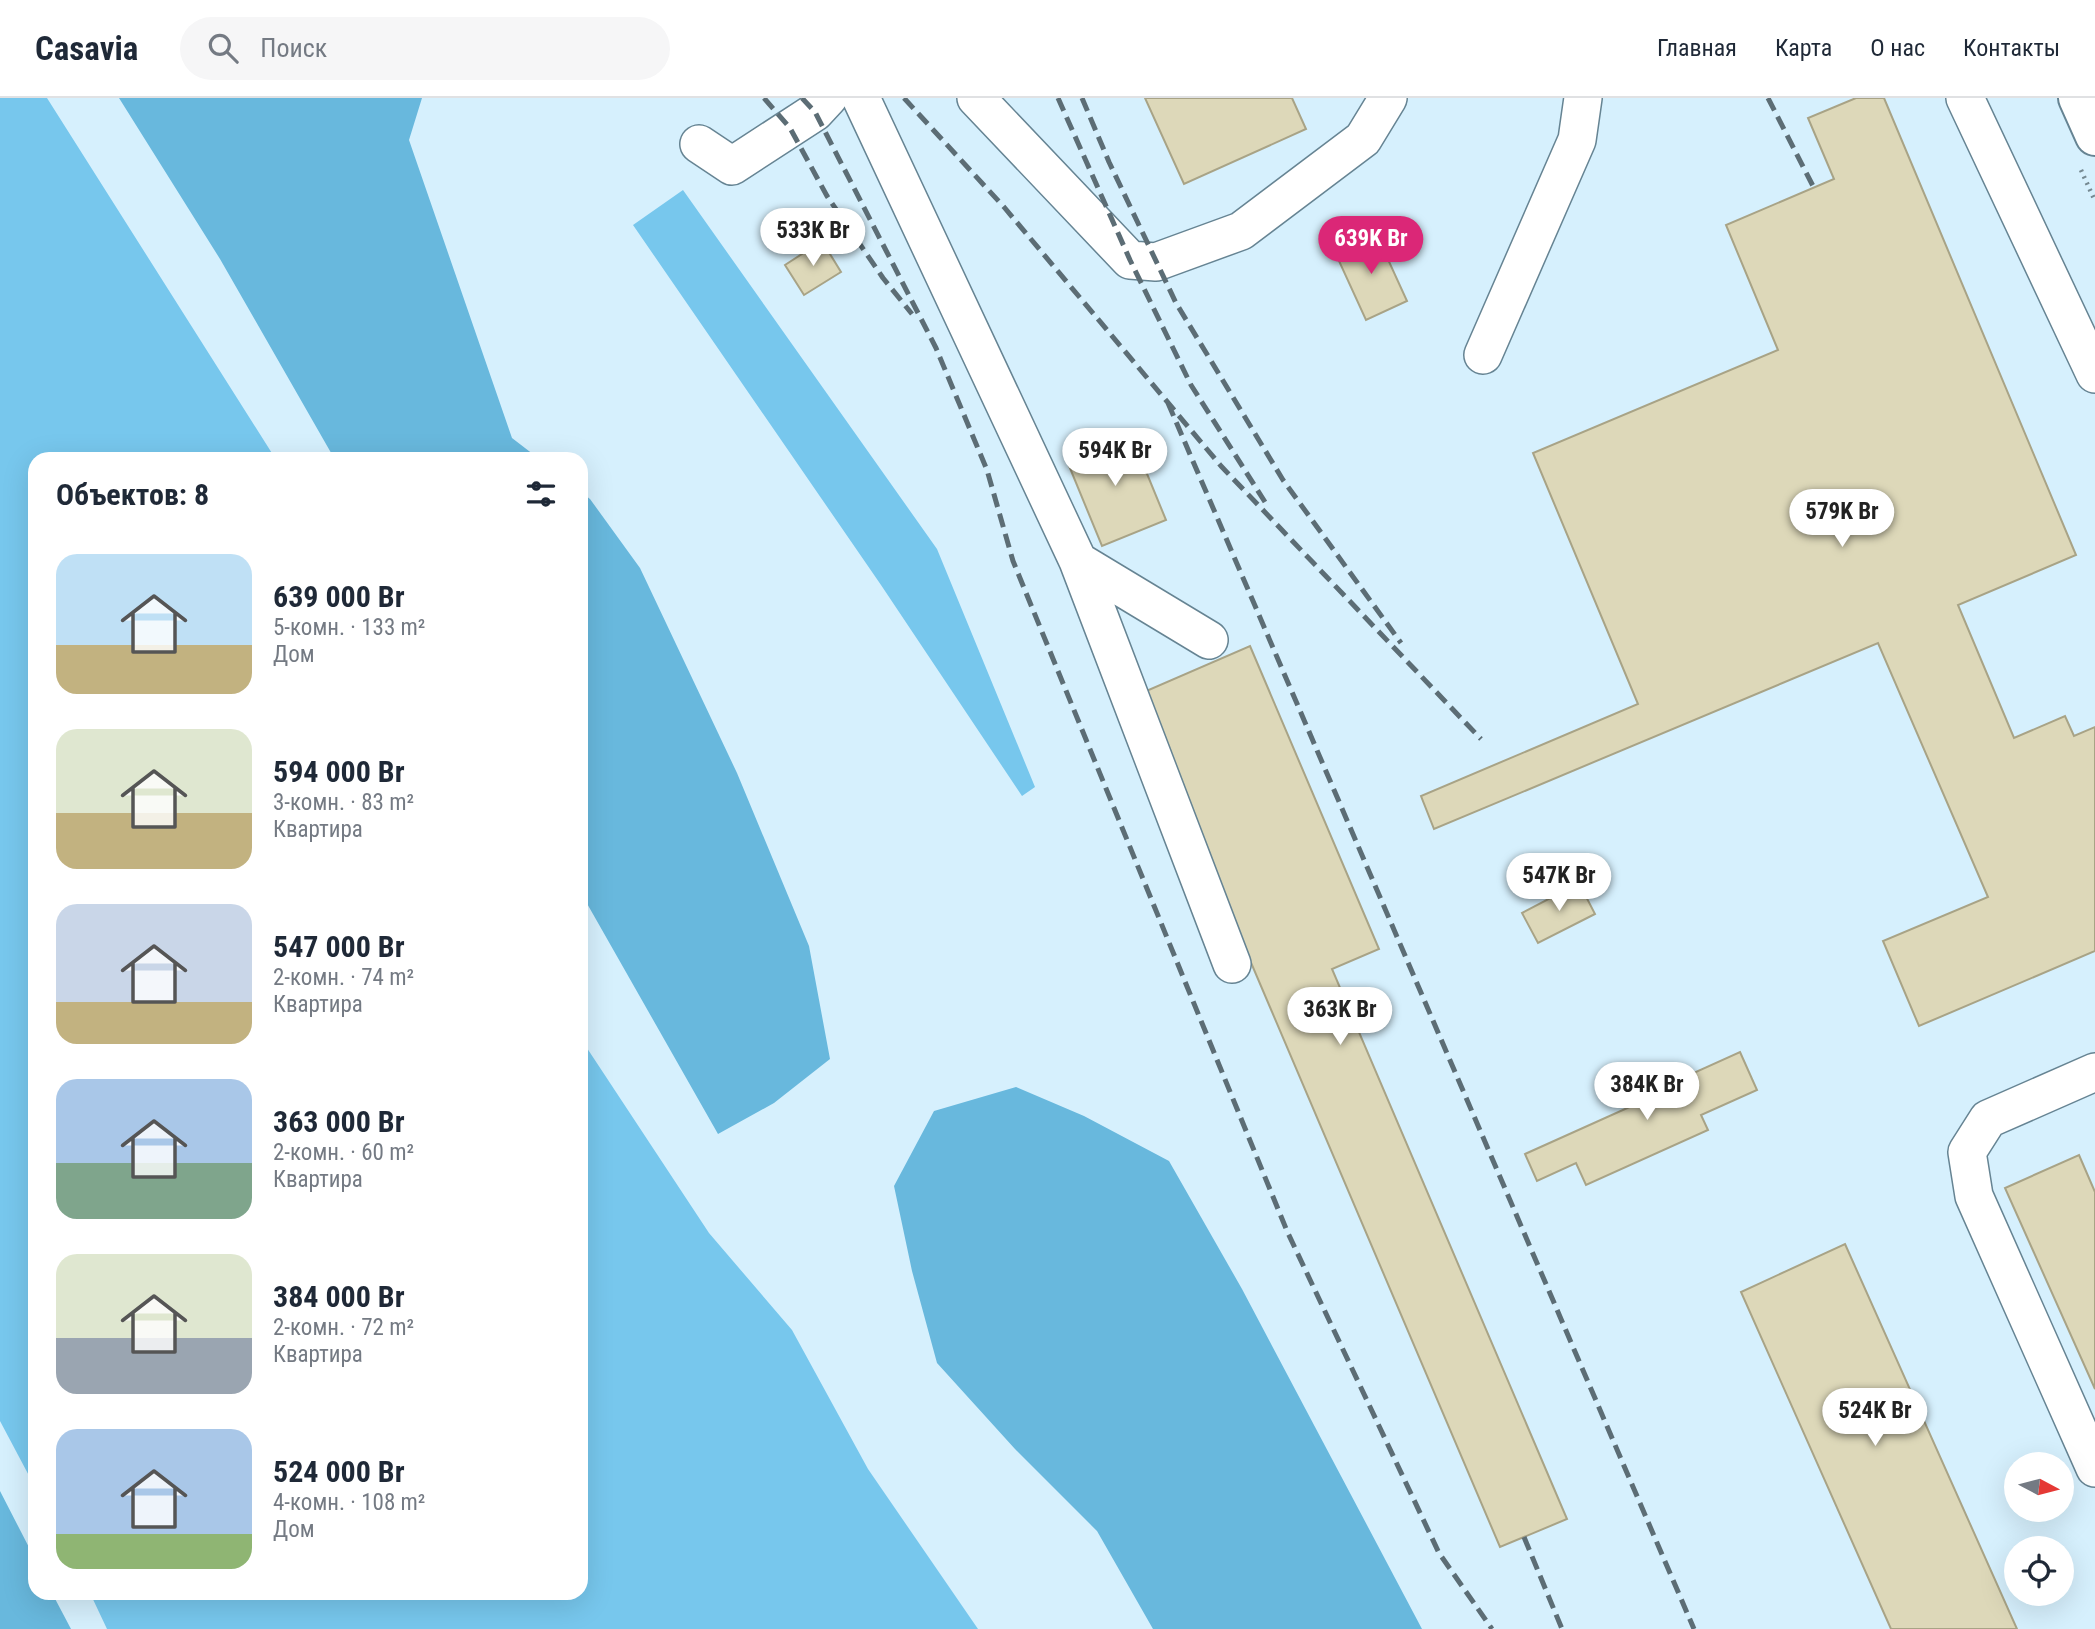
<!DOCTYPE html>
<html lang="ru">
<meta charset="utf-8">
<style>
:root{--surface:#fff;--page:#f6f6f7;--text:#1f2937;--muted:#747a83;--line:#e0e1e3;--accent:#db2777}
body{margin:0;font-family:"Roboto Condensed",sans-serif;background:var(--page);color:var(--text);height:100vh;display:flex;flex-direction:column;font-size:26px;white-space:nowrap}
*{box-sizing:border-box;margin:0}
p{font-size:23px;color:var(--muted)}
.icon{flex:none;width:38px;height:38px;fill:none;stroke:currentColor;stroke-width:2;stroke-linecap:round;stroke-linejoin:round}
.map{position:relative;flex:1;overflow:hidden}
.sheet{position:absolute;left:28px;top:354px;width:560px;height:1148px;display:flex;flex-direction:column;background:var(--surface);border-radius:21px;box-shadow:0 7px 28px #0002}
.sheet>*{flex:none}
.needle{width:46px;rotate:97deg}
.buttons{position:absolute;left:2004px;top:1354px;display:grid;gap:14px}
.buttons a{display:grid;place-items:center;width:70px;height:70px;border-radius:50%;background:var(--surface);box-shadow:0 7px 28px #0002;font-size:35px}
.price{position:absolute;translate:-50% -60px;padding:0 16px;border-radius:24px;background:#fff;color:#222;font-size:23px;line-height:46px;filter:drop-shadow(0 2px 4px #0008)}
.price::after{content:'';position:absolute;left:50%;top:42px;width:21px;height:16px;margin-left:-10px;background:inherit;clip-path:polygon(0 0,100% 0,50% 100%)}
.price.active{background:var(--accent);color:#fff}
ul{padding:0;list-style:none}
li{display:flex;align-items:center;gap:21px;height:175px;padding:0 28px}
li span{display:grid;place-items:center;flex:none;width:196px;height:140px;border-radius:21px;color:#555}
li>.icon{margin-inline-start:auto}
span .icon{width:84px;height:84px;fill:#fffc;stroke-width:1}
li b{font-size:30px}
h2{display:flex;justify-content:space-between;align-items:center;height:84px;padding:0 28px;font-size:30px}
header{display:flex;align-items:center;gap:42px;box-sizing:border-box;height:98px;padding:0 35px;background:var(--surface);border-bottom:2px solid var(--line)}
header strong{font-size:33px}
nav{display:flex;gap:38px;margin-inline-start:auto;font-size:24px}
.search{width:490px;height:63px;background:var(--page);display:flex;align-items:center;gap:18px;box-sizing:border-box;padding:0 24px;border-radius:38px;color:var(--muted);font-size:26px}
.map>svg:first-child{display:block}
.forest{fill:#68b8dd}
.water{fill:#77c7ed}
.building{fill:#ddd8b9;stroke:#a8a386;stroke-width:2}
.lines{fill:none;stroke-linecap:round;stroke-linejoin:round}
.minor-casing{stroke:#668493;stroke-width:40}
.major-casing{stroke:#668493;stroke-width:42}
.path{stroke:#758992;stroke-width:4.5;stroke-dasharray:2 5;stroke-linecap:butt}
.minor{stroke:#fff;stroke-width:37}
.major{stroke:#fff;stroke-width:38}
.rail{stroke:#5c6d75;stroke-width:5;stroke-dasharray:14 7;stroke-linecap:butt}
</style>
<header>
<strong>Casavia</strong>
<div class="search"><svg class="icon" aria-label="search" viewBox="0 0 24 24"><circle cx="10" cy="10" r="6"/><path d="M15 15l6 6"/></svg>Поиск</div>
<nav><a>Главная</a><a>Карта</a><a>О нас</a><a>Контакты</a></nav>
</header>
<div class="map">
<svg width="2095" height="1531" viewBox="0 0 2095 1531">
<rect width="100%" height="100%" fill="#d6f0fd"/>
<path class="forest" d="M119,0H422L409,42L512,340L538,360H334L220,161Z
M581,394L590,401L640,470L737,675L809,848L830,961L774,1005L718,1036L581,795Z
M1016,989L1084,1018L1169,1063L1242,1191L1422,1531H1153L1097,1433L1015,1351L937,1265L912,1173L894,1088L934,1013Z
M0,1393L35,1461V1494L52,1495L71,1531H0Z"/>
<path class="water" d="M0,0H47L275,360H35V1389L0,1323Z
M683,92L937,451L1035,689L1022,698L881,487L633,127Z
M581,941L709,1135L792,1232L868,1371L978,1531H107L90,1495L581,1494Z"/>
<path class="building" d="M1145,0H1292L1306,31L1184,86Z
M1856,0H1884L2076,457L1958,507L2014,640L2065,618L2074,638L2095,629V853L1919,928L1883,843L1988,799L1878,545L1434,731L1421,698L1638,606L1533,355L1778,252L1726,127L1834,81L1808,20Z
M1375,133L1407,203L1366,222L1334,152Z
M822,143L841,174L804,197L785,167Z
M1129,332L1166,422L1102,448L1065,358Z
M1250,548L1379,851L1332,871L1567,1421L1500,1449L1137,597Z
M1579,785L1595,816L1538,845L1522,815Z
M1740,954L1757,992L1701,1017L1708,1032L1586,1087L1576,1065L1537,1083L1525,1056L1643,1003L1637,990L1681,970L1685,979Z
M2079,1057L2095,1094V1291L2005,1090Z
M1845,1146L2017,1531H1891L1741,1194Z"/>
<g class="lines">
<g class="minor-casing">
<path id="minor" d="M861,0L1078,463L1209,542
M976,0L1130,162L1156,164L1241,133L1363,41L1388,0
M1965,0L2095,276
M699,46L732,68L815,14L828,0
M1483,257L1577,42L1583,0
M1078,463L1232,866
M2095,974L1988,1021L1967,1054L1974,1098L2095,1370"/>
</g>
<g class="major-casing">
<path id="major" d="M2078,0L2095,38"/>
</g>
<path class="path" d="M2081,72L2095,103"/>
<use href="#minor" class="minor"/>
<use href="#major" class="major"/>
<path class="rail" d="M764,0L790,30L827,98L883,180L912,216
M802,0L815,14L936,250L987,372L1013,463L1287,1133L1439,1455L1492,1531
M904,0L1004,109L1221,368L1481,641
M1058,0L1130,162L1191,287L1265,404
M1082,0L1109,64L1176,205L1283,382L1401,545
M1768,0L1814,90
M1168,305L1694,1531
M1524,1439L1562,1531"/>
</g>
</svg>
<div class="buttons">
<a><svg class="needle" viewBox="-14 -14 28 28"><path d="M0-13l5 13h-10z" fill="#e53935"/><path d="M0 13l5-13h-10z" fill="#747a83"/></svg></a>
<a><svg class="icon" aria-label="locate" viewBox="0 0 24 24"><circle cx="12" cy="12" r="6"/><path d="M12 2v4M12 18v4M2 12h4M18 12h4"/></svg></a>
</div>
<b class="price" style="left:813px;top:170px">533K Br</b>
<b class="price active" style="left:1371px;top:178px">639K Br</b>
<b class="price" style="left:1115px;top:390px">594K Br</b>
<b class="price" style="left:1842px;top:451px">579K Br</b>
<b class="price" style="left:1559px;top:815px">547K Br</b>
<b class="price" style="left:1340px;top:949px">363K Br</b>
<b class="price" style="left:1647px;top:1024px">384K Br</b>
<b class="price" style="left:1875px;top:1350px">524K Br</b>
<section class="sheet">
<h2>Объектов: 8<svg class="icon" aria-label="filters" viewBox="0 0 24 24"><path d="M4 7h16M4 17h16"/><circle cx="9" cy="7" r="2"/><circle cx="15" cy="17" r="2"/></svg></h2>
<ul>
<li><span style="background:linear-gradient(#bfe0f5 65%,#c2b280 0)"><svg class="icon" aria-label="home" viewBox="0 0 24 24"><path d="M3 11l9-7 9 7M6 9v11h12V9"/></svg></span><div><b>639 000 Br</b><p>5-комн. · 133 m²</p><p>Дом</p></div></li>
<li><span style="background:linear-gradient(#dfe7d0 60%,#c2b280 0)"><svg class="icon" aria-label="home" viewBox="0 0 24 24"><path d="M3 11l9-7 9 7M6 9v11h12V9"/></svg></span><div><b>594 000 Br</b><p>3-комн. · 83 m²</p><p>Квартира</p></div></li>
<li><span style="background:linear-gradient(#c9d6e8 70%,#c2b280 0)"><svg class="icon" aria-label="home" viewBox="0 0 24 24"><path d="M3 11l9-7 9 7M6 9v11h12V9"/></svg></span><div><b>547 000 Br</b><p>2-комн. · 74 m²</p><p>Квартира</p></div></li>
<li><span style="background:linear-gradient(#a9c7e8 60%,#7fa58c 0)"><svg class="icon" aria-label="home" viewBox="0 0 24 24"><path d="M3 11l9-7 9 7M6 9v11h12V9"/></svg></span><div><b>363 000 Br</b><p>2-комн. · 60 m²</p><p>Квартира</p></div></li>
<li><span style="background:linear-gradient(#dfe7d0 60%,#9aa5b1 0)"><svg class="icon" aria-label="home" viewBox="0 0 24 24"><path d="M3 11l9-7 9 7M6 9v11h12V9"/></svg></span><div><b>384 000 Br</b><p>2-комн. · 72 m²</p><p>Квартира</p></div></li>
<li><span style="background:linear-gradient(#a9c7e8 75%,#8fb573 0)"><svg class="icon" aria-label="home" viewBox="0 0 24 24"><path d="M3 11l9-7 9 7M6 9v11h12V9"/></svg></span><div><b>524 000 Br</b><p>4-комн. · 108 m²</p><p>Дом</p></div></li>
</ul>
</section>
</div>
